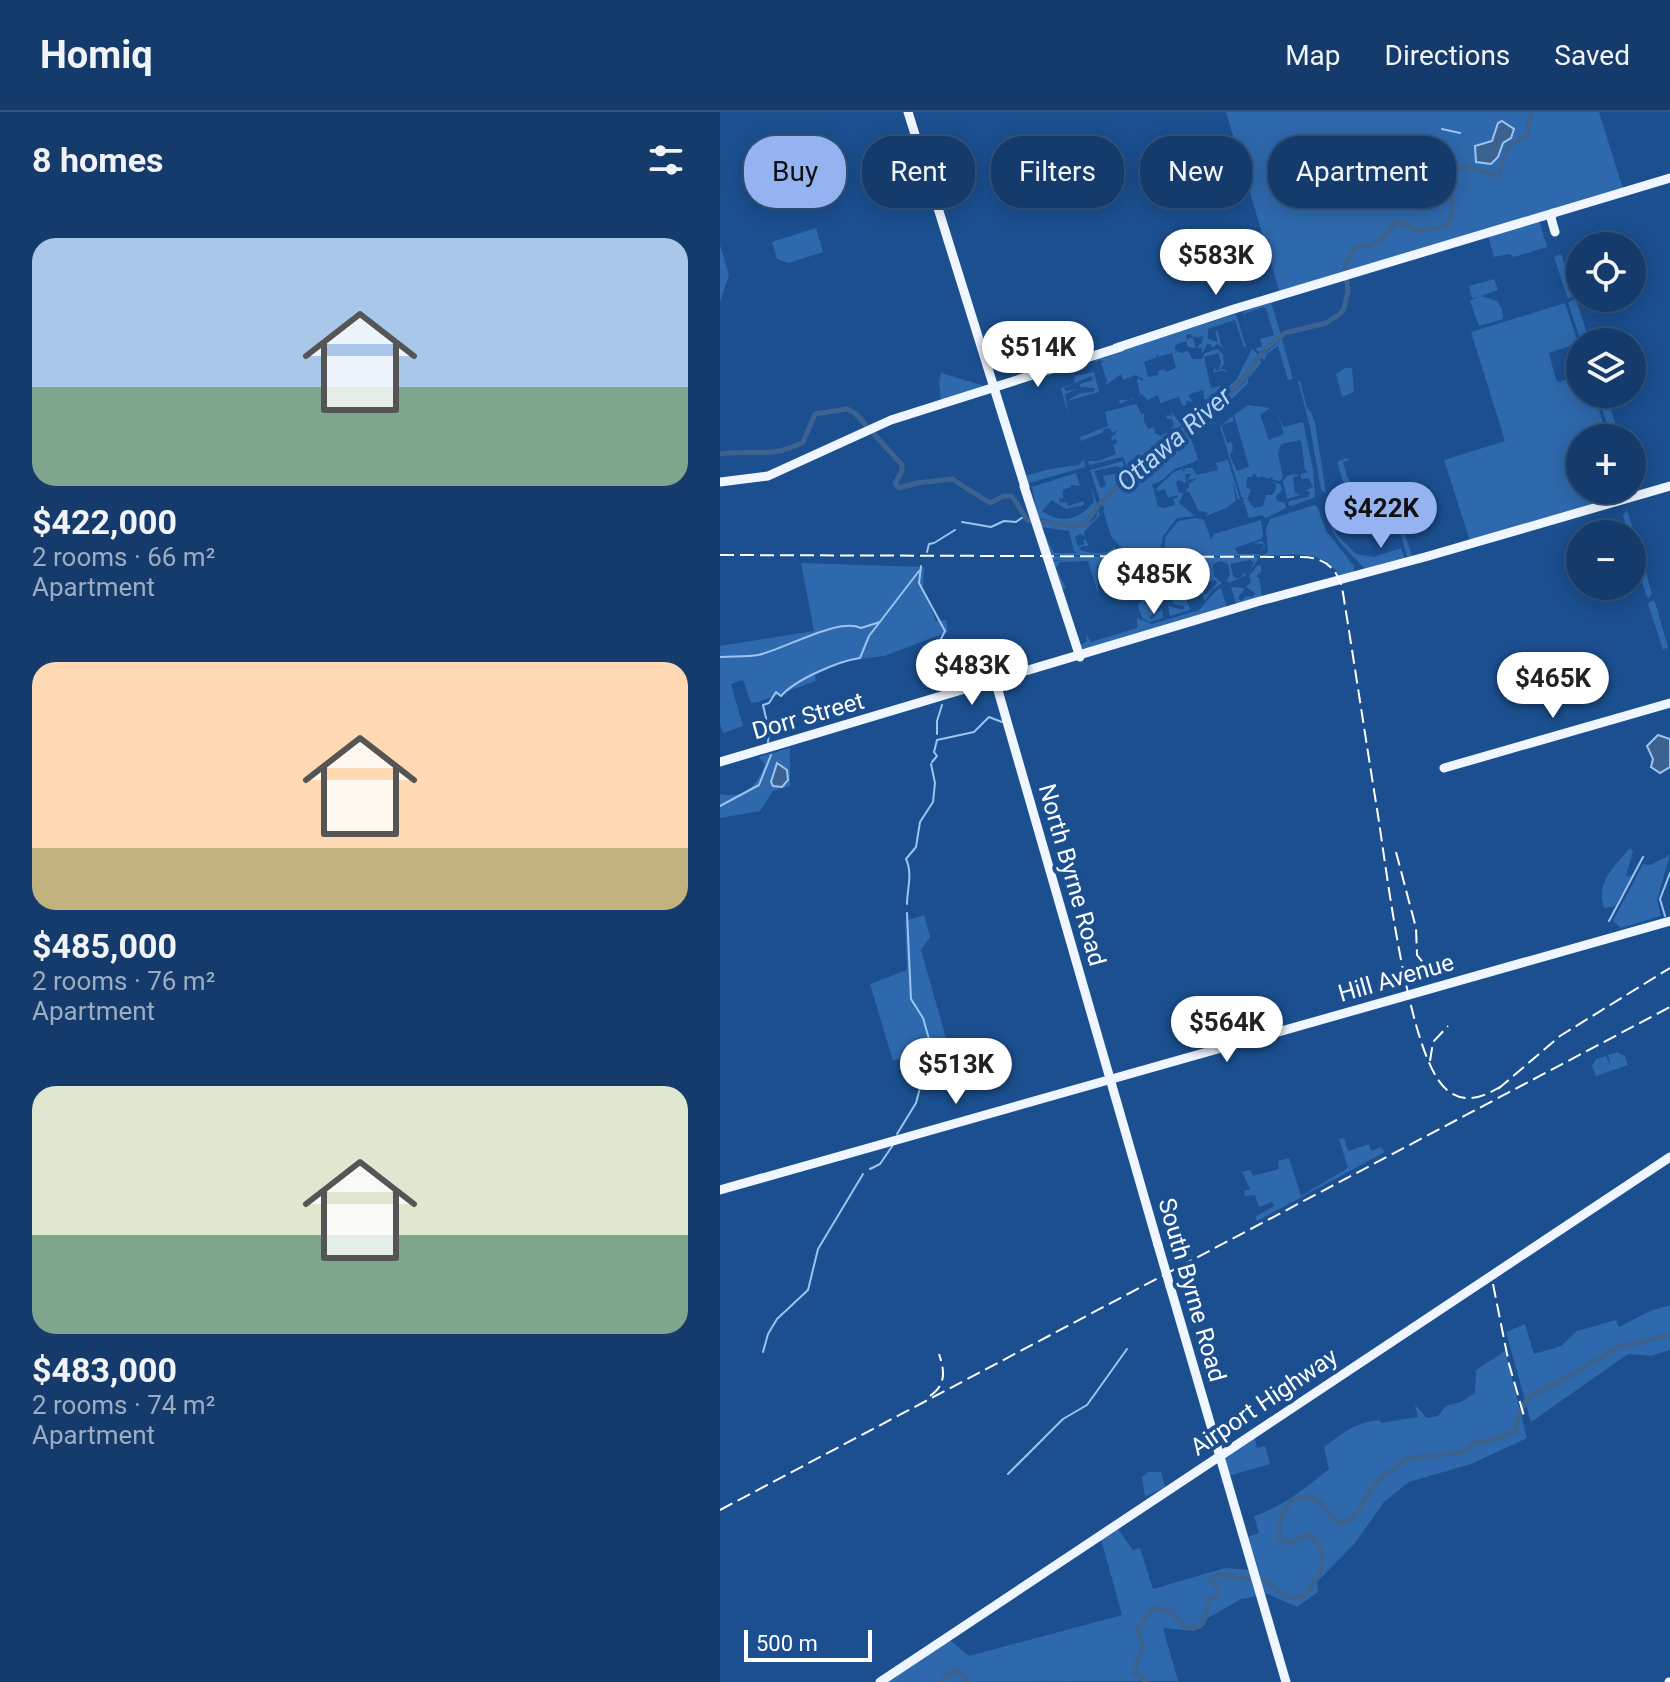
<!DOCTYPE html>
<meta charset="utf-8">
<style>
:root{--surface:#143b6b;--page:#214673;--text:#f1f3f6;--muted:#9dadc1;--line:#33557e;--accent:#95b2f1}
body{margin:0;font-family:Roboto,sans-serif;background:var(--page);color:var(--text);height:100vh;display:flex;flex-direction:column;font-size:30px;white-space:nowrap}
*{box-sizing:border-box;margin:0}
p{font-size:26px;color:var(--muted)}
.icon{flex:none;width:44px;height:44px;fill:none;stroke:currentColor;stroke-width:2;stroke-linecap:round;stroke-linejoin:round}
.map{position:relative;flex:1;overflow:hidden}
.side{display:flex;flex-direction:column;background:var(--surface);width:720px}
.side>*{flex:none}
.hud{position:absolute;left:24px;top:24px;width:760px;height:72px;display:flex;gap:16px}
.controls{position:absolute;left:846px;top:120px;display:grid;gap:16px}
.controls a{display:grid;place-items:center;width:80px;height:80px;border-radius:50%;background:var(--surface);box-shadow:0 4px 20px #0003,0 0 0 2px var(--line);font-size:40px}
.scale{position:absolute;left:24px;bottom:20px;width:128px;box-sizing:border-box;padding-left:8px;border:4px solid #fff;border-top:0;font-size:22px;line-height:28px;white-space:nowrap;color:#fff;-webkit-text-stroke:6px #1b4f8f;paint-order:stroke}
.price{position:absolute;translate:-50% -68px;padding:0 18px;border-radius:28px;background:#fff;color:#222;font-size:26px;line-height:52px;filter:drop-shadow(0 2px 4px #0008)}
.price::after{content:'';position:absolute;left:50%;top:48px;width:24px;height:18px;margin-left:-12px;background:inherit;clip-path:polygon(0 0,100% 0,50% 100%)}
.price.on{background:var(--accent);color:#111}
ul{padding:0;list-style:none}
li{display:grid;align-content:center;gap:16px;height:424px;padding:0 32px}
li span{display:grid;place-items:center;height:248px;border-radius:24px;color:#555}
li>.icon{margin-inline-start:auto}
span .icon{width:144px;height:144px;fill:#fffc;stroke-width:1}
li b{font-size:34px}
h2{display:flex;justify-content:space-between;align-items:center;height:96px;padding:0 32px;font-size:34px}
.tag{padding:0 28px;border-radius:32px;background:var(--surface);box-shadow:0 4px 20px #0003,0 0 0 2px var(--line);font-size:28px;line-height:72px}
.tag.on{background:var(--accent);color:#111}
header{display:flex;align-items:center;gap:48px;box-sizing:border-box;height:112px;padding:0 40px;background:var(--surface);border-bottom:2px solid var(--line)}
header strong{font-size:38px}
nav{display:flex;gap:44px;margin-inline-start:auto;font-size:28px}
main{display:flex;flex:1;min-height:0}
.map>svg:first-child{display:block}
.green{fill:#2e69ad;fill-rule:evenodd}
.water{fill:#3c6290;stroke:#9cc4f0;stroke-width:2}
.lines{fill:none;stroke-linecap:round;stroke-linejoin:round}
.stream{stroke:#9cc4f0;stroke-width:2}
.river{stroke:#3c6290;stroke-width:5}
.major{stroke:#f0f6ff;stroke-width:9}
.rail{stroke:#fff;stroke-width:2;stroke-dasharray:14 6;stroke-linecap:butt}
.major-bridge{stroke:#f0f6ff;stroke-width:9}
.labels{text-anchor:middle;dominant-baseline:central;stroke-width:8;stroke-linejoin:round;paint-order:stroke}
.street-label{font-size:24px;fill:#fff;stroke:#1b4f8f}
.water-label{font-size:26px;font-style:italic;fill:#b5d3f5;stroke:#1b4f8f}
</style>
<header>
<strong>Homiq</strong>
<nav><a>Map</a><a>Directions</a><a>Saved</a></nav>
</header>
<main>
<section class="side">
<h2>8 homes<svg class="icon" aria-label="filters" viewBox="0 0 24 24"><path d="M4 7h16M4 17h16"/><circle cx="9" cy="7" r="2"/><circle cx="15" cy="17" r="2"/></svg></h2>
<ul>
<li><span style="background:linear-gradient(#a9c7e8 60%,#7fa58c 0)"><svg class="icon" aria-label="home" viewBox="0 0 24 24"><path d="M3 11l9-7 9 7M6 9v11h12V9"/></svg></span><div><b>$422,000</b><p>2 rooms · 66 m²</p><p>Apartment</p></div></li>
<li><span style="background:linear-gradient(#ffd9b3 75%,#c2b280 0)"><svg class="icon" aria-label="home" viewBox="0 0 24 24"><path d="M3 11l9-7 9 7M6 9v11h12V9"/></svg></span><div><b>$485,000</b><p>2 rooms · 76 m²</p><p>Apartment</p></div></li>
<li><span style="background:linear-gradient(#dfe7d0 60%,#7fa58c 0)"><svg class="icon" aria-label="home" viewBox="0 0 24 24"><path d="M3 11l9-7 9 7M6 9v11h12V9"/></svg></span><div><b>$483,000</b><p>2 rooms · 74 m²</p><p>Apartment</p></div></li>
</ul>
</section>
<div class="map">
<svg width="950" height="1570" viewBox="0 0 950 1570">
<rect width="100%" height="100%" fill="#1b4f8f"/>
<path class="green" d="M506,0H879L903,77L560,181Z
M819,108L827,135L794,145L789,142L774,145L768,124Z
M96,116L103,140L69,151L57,147L52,130Z
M0,133L9,163L0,190Z
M841,142L855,183L848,187L834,145Z
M774,167L778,178L761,184L777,189L782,197L783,207L759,214L750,189L757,185L752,186L749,174Z
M854,187L856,188L870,230H861L848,190Z
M551,190L561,223L539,240L535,237L542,234L540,227L554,223L546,196L543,195L524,202L533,232L523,200Z
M845,191L858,231L829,241L836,268L839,270L860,263V282H874L888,326H860V378H889L893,388L750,429L724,348L785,329L751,220Z
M516,202L526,235H524L515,208L488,217V227L498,230L495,219H498L501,233L504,237L497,232L493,236L490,232H487L482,242V235L479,237L478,234L482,231L483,224L475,226L477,224L473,225L471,222L466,223L467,229L469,226H473L476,236L468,235L466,229L455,233V238L461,241L468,239L472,247H482L485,241L498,237L503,242L504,252L500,257H505L507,261L503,258L493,261L494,256L496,257L495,259L499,258L501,250L498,241L484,245L491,276L505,273L489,288L484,287L483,278L468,283L473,290L467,289L465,294L462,293L459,285L440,291L438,283L428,288L422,282L400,292L399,288H411L420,282L417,269L418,266L423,269V267L416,263L403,268L401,262L386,273L387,269L381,251L384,249L378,248L376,251L374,247ZM452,241L456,256L446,260L444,257L438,259L439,263L428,265L424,250L437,245L436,243L438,242V245Z
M562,227L573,267L568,268L558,234L547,242L544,249L541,245Z
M532,237L538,242L520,268L493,294V288L516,268Z
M540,246L541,251L528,267V271L497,302L500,309L494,298L524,271Z
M625,256H632L634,280L622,285L616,262Z
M374,260L379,280L347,289L360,281L374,280L375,276L360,275V272L373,268L371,264L344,276L346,279L358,277L345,282L348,302L341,276L355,271L354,264Z
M221,261L265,274L221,289L219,271Z
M578,269H580L587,296L591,300L595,311L606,381L601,378L590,315Z
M487,290L491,296L409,360L403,345L369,353L368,349H378L396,342L393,332H397L396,326L392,329L391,326L399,317L392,321L390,316L384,317L382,321L361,329L360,325L388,314L385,300L416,292L422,303L424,301V309L428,317L434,315L435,321L440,324L447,320L448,324L445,327L447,328L452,322L451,316L454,314L452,307H447L446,303L452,305L451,300L462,313L458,315L459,318Z
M888,291L889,292L900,326H891L881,294Z
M528,293L550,296L540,303L549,328L564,322L556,298L563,315L583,310L593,357L595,385L572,394L568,393L569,389L588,385L590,381L586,378L593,375L589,366L581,367V362L588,360L585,358L581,328L561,332L558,342L563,365L560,369L553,368L552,365L549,367L542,364L538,366L534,361L532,365H527L526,375L531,378L527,387L534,396L543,394L546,383H552L556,377V372L551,370L560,372L562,378L556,384L557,389L565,391L566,396L546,406L542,403L529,406L523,388L525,385L522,386L500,315L511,305L513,306L514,309L501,313L507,331L511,330L513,336L510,344L517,359L529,355L514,303Z
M492,300L495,311L484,312L470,324L478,347C473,352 461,354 455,357C446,363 443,370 432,372L438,394L443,396L455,393L453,387L458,385V383L448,386L445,377L437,379L436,377L454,360L462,357L464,360L465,356H472L477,363L498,358L496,351L508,348L520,387L518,388L512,368L516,389L506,396L486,404L488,401L478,398L469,379L467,381L466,377L469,376V372L477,366L468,368L471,362H465L466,371L458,368L456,371L459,381H466L463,382L459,391L475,404L457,406L443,424L441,435L444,436L446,424L458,409L476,406L484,408L491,427L494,422L541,408L543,423L541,427L515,436L518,442H540L544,432L533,431L542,429L545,433L539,444H407L441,445V449L442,445H539L529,461L534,450L530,448L510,452L514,466H519L524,461L526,463L509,471L507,469L510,462L508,452L501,449L493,452L494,464L502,471L492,478L485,489L480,476L483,475V482H487L497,471L495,468L479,473L482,470L474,450L464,452L466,456H470L455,459L447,455L443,459L445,461L444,463L438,457L417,461L412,453L406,450L405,440L391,424L383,398L385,396L381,393L409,366L412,373L414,370L410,365Z
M627,346L629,348L623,350C626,360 626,367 634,373L642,371L643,374L646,370L651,386L635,392L636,399L632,397L627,373L624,372L617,350Z
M364,347L365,355L309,371L305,364L330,357L359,353Z
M403,349L404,357L396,354L374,359L381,376L386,373L383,364L399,361L400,363L406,358L407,361L380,389L370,358Z
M356,361L360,374L351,373V375L343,378V387L339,386L340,391L347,390L348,394L364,389V393L346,397L332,388L322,399C342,413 358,408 374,390L371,375L377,392C374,397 371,407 366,410C356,418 331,407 318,406L312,375Z
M577,362L578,364L573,365L575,381L581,383L567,387L563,369L567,364Z
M619,381L624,382L630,411L626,407L615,410L616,422L636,442L654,445L681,436L685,447L645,457C627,437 601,417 607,388Z
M671,383L673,384L692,444L687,445L678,411L673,407L679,406Z
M595,393L598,396L606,419L634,454V460L620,465C604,436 571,443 543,444L548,439L546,416L550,407Z
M378,396L380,403L364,420L365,424L360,422L355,425L358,434L365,432L363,429L365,427L369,434H362L359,437C368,442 388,444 394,434L400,443H329L322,417L334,441H358L354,439L349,419L321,415L319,410L350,416L367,414L376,405Z
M907,398L919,435L916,439L913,437L912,422H908L903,403Z
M918,441L921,443L932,482L929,486L926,483L915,445Z
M330,444L399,445L407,469L403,471L399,468L394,472L391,459L395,461L398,452L391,459L389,453L377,454L378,482L368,449L340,450L336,456L346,476L341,477L331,449L348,448H331Z
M81,451L204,455L203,478L216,509L226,508L228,520L164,544L124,549L95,563L96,569L38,590L31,591L23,568L11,572L23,614L3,621L0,612V534L94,519Z
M538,453L541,454V460L536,464L539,466L542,485L516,492L511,475L525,476L518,486L521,489L526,484L533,485L535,481L526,475L531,470L529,464Z
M439,460H440V466L447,467L459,464V467L464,471L468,464L471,473L439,476L438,478L422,483L421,482L422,473L424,478L430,479L429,470H432L427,466Z
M459,476L447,489L445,482L443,485L442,483L441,486L439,485L440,491L425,488L424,493L427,491L436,493L437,497L429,506L432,507L442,496L443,506L430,510L422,506L418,493L424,486Z
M501,476L507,495L365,537L358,532L361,533L367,529L366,523L371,530L417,516V506L432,512L479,498L495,480Z
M464,481L470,498L450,504L448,494L463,498L464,494L453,492L452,489L458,482Z
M932,488L935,490L948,535L943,538L928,492Z
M70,636V674L53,679L40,699L0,706V682C26,687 35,675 45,653L39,645Z
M910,736L913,739L906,764L912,763L895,794L884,796C875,770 895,754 910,736Z
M950,743L937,788L941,804L901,816L893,809L923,752L930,753Z
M204,803L210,825L201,838L232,947L213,957L207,968L192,958L188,944L173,949L150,872L187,858L185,809Z
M897,940L905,944L908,953L876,964L872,954L876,947L886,944L891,955L888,943Z
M624,1026L628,1039L649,1032L651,1039L661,1035L665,1040L537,1109L535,1105L554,1094L552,1090L539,1095L535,1083L525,1084L524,1079L530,1077L522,1060L530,1058L533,1064L559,1057L558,1049L569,1046L581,1084L628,1056L619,1027Z
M950,1193V1238L931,1244L908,1242L811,1310L786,1220L805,1212L814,1242L841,1234L857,1219L896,1208L899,1215L930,1199Z
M785,1239L807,1326L751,1352L689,1370L664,1390L635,1431L597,1470L598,1480L577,1495L548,1482L521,1487L488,1506L484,1513L474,1519L443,1516L458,1569L168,1570L230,1528L249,1544L402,1503L381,1427L397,1416L413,1438L420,1436L433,1477L505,1456L533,1458L524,1426L539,1421L534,1404C563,1395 585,1376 609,1357L604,1335C623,1321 636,1310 660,1308L661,1311L698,1305L695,1293L707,1306L718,1304L726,1294L741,1290L755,1281L756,1258Z
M534,1323L537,1336L545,1334L550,1352L508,1364L504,1346Z
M428,1360H441L445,1375L425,1385L422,1365Z"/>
<path class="water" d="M782,9L794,17L791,26L783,31L778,45L771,52L756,50L755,34L772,29L778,11Z
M938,623L950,627V655L940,661L931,655L933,647L927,634Z
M57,651L67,658L68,668L62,675L53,674L51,670Z"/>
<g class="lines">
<path class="stream" d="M722,17L740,21
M242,410L271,415L284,409L296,410L303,405
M207,440L209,432L214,431L235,418
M201,454L199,471L225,519L218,533L225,555L221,578
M0,545C12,544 26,545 38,543C63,538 118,505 141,516L160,510
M217,622V609L222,593
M48,630L49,619L43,593L49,591L56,580L61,584C76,567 119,549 140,546L149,524L199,459
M212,650L217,644L214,640L217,628L254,620L269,605L282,610
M0,694L39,673L51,643
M187,792C187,777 193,762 186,747L196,735L200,710L213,690L215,671L211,652
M945,804L940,787L950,761
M889,809L923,745
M177,1022L196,991L212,930L209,927L203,906L191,887L187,801
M150,1057L160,1052L173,1033
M43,1240L48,1222L57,1207L88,1178L98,1137L143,1062
M288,1362L343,1307L367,1293L407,1237"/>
<path class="river" d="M0,342C32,337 53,347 83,330L95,302L127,297L135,301L182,353V359L175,371L179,376L197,371L232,367L270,391L284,384H292L307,408L354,414L365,413L377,395L407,364L507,284L523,267L545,237L565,221L606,211L620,202L624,196L628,179L625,154L632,139L638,134L652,133L666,123L675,111L680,110L697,119C708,116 717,117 727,114C740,93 723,80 730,58L748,54L778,64L789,33L806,24L812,0
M221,1570L226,1563L237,1557L248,1570
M426,1570L414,1560C414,1550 421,1545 422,1536C423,1529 418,1523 417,1517L433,1496L451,1500L466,1516L480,1514L484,1509L488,1488L499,1483L498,1476L491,1468L499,1462L545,1469L568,1486L584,1484C602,1461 612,1442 588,1422L571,1431L559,1427C555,1406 572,1373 598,1389C608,1395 609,1407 620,1412L633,1406L657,1369L687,1347L742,1340L750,1336L755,1330H765L795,1320L799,1302L808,1285L859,1259L895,1236L950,1223"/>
<path class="major" d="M188,0L305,375
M833,101L831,106L835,120
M396,236L514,197L950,66
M0,370L48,364L171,308L401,235
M304,374L360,545
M275,568L438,1133
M0,650L540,489L705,445L950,374
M724,656L950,591
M0,1078L950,809
M450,1174L566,1570
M160,1570L950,1045
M949,1570H950"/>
<path class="rail" d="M0,443L581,445C602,445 616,454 622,475C634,549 645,623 657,697C666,752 688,947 727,978C748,995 769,982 788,970
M676,740L696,816L697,843L704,852
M710,949L713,930L728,914
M778,977L840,924L950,856
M773,1172L789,1252L804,1304
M210,1284C226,1273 225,1260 219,1242
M0,1398L950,895"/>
<path class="major-bridge" d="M438,1133L450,1174"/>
</g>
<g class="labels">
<g class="street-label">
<text transform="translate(88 604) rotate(-16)">Dorr Street</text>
<text transform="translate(352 763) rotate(74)">North Byrne Road</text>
<text transform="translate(676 866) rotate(-16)">Hill Avenue</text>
<text transform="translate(472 1178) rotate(74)">South Byrne Road</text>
<text transform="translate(544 1290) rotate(-34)">Airport Highway</text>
</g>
<g class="water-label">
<text transform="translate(454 327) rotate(-41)">Ottawa River</text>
</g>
</g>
</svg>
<div class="controls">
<a><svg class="icon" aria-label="locate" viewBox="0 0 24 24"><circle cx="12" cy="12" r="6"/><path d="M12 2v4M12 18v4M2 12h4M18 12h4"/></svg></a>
<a><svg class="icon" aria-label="layers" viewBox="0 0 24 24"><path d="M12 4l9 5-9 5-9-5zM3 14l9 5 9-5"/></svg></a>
<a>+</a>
<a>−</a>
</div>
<div class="scale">500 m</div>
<b class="price" style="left:496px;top:185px">$583K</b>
<b class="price" style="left:318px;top:277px">$514K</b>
<b class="price on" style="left:661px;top:438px">$422K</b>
<b class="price" style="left:434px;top:504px">$485K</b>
<b class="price" style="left:252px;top:595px">$483K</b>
<b class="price" style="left:833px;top:608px">$465K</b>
<b class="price" style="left:507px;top:952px">$564K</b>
<b class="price" style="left:236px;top:994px">$513K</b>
<div class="hud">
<a class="tag on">Buy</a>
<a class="tag">Rent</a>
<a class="tag">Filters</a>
<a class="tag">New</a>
<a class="tag">Apartment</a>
</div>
</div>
</main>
